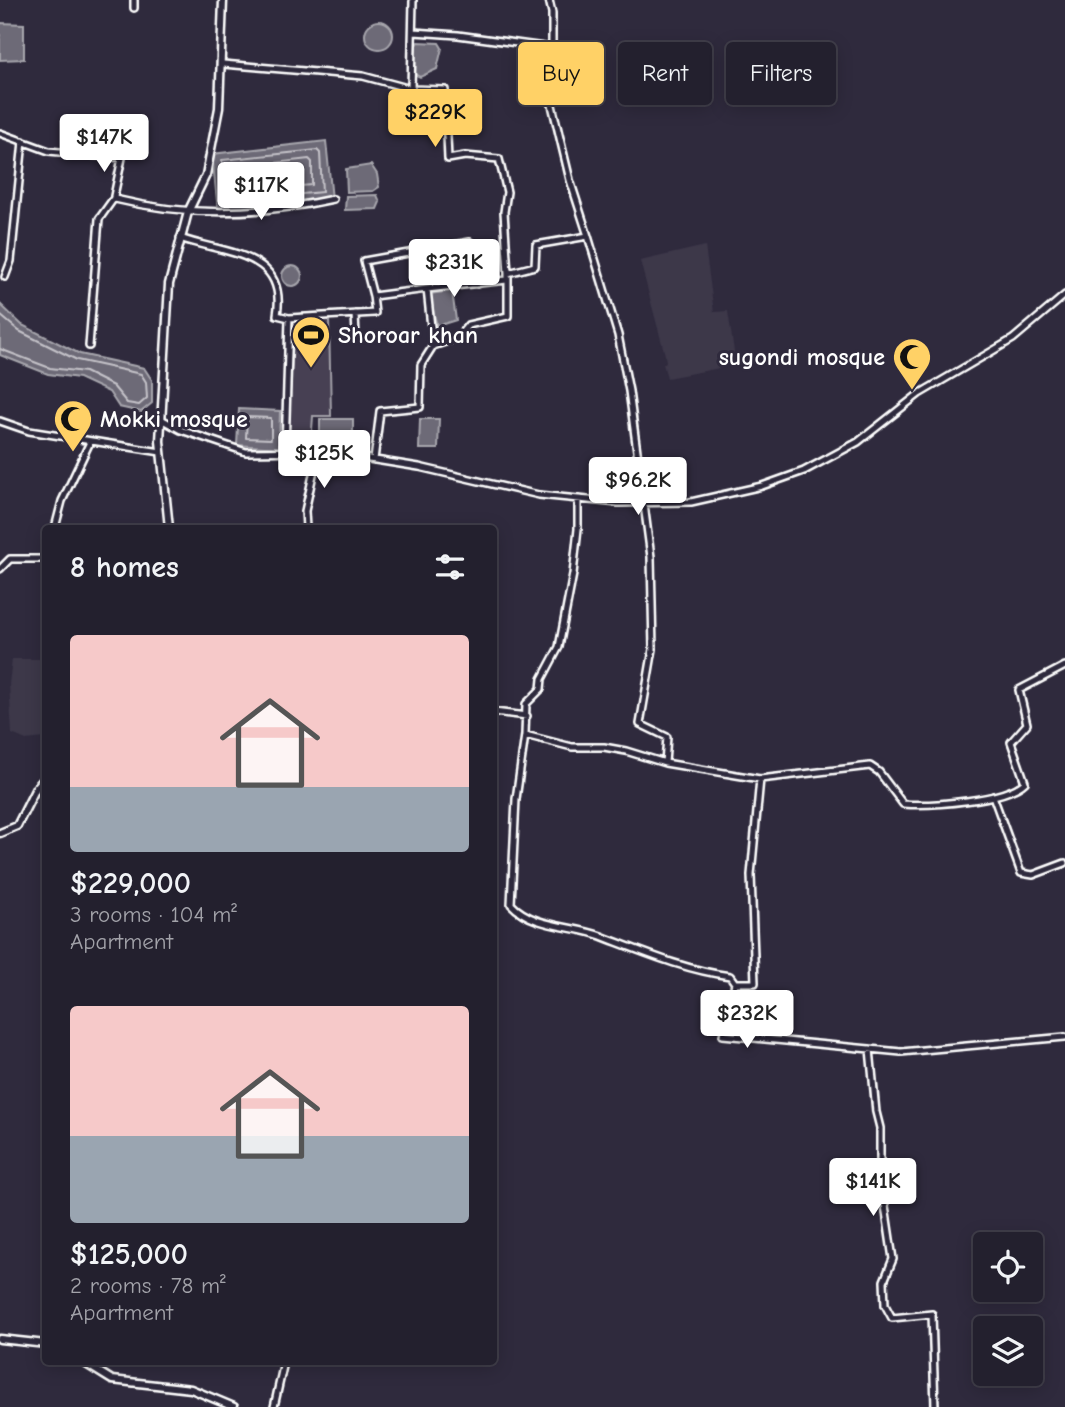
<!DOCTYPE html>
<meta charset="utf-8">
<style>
:root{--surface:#23202e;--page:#2b2836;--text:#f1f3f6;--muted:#a3a3aa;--line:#403e4a;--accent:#ffd166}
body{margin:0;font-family:"Comic Neue",sans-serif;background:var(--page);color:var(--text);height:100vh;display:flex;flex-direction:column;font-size:26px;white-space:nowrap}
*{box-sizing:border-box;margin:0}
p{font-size:23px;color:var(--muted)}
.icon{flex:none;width:38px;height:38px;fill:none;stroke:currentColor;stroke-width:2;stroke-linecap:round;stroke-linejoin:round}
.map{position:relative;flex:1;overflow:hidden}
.sheet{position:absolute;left:42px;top:525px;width:455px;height:840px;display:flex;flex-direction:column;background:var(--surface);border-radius:7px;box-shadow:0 4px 18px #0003,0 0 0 2px var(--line)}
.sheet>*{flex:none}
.banner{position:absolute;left:518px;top:42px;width:441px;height:63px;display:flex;gap:14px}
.controls{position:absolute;left:973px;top:1232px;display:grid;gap:14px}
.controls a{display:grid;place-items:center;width:70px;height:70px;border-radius:7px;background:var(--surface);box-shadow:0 4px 18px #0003,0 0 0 2px var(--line);font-size:35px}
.price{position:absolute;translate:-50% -60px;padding:0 16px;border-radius:7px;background:#fff;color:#222;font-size:23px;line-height:46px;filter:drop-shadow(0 2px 4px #0008)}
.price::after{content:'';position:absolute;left:50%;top:42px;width:21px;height:16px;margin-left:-10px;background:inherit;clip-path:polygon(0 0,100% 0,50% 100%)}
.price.on{background:var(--accent);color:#111}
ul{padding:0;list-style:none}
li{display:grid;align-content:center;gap:14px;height:371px;padding:0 28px}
li span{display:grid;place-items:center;height:217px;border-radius:7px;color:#555}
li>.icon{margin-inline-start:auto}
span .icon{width:126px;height:126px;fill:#fffc;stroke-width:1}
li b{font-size:30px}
h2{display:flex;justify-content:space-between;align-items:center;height:84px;padding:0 28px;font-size:30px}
.chip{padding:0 24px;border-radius:7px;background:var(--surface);box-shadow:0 4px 18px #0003,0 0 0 2px var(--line);font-size:24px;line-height:63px}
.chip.on{background:var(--accent);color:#111}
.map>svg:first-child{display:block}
.built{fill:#3c3749}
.green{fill:#464152;stroke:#a2a0a8;stroke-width:2}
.water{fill:#6d6a77;stroke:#a7a6ad;stroke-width:2}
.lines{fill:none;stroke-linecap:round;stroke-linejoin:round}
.shore{stroke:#c5c3c9;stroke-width:2}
.minor-casing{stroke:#fff;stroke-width:10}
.tertiary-casing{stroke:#fff;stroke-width:11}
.minor{stroke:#2f2a3d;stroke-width:5}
.tertiary{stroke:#2f2a3d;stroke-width:6}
.labels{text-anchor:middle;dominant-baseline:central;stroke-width:6;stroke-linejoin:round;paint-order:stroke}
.poi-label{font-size:24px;font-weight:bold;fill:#fff;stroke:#2f2a3d;text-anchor:start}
</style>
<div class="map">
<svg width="1065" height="1407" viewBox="0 0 1065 1407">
<rect width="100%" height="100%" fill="#2f2a3d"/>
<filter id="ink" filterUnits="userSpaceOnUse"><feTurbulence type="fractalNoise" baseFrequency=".0143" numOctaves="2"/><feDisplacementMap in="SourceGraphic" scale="14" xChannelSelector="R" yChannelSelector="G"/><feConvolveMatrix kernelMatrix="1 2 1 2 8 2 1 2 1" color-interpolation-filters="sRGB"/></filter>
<g filter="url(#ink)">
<path class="built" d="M705,246L714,312L728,311L736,365L667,378L663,364L666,362L665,355L640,261Z
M12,659H45V738L26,740L12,734L9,684Z"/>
<path class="green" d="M329,319L331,416H313L311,444H287L294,322Z"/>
<path class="water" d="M365 35a14 14 0 1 1 28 0a14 14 0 1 1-28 0Z
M0,23L24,24V59L0,60Z
M418,42L439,43L442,48L437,69L420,77L414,74V48Z
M326,141L332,199L218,211L212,154Z
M371,165L377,174L379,187L373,191L347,192L346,169Z
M377,195L380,202L377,209L345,210L346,196Z
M282 276a10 10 0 1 1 20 0a10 10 0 1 1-20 0Z
M452,291L456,320L437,326L429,294Z
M0,304L22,325L80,354L144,368L152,380V403L141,412L119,407L109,392L79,378L48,374L0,355Z
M239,409L280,411L279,448L237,445Z
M320,419H353V443H320Z
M420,419H439L438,449H419Z"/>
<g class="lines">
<path class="shore" d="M317,150L320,153L322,192L224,202L222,160Z
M309,159L312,162V185L232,192V168Z
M0,315L19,331L77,360L141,374L146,382L147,398L139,405L127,403L113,386L85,372L50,368L0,349
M247,417L271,418V439L246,438Z"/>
<g class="minor-casing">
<path id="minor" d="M134,0V8
M413,0L411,89L445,90L448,159L465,156L499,159L507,192L504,212L508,273
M549,0L552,13V105L570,180L588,236
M414,32L458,35L552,48
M223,64L363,76L411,89
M0,133L49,151L122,158L114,196L115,199C187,217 261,215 333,199
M180,238C224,254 288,251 277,315L289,318
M5,277L11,261L23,141
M373,296L364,261L470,242L475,246L477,284
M355,314L356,336
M89,346L99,219L114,198
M433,346L427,289L507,280
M161,419L181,430L246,452L319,451L419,467L539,495L618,503L691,502L762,486L804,471L858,442L919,394L1013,339L1065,295
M0,421L29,431L161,452
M285,451L289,318L375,313L373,296L427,289
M374,460L380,411L420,407L421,365L433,346L457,338L468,325L508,316V273L535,266L536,245L588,236L618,335L629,391L651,557L653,649L640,724L667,737L665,763L760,779L870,766L879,772L903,804C929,806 1006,801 1025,782L1011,742L1027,724L1019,690L1065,666
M578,499V529L573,574L559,647L542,679L541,689L526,704L525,735L572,747H604L626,751L665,763
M55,528L62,501L90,442
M306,528L305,511L318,452
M0,569L10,559H46
M494,712L527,716
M525,735L516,799L511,904C533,928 572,925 601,936C643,952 685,970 730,976L735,983
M760,779L751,875L755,983H735L723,1035L901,1052L1065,1037
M993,796L1021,873L1033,875L1065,863
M870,1049L876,1112L880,1128V1172L893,1259L884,1281L885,1305L892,1318L932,1314L935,1407
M274,1407L284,1362"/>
</g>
<g class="tertiary-casing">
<path id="tertiary" d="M169,528L160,441L169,284L188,212L206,175L219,108L223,0
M0,833L17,826L36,788L46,777
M0,1339L46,1344
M83,1362L112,1380L191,1389L234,1407"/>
</g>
<use href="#minor" class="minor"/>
<use href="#tertiary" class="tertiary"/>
</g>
</g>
<defs>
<g id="stadium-pin" transform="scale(2.0125)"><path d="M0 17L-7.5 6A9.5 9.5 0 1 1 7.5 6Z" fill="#ffd166" stroke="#2f2a3d"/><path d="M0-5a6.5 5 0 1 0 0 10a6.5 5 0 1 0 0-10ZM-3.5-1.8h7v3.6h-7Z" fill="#111"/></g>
<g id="mosque-pin" transform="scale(2.0125)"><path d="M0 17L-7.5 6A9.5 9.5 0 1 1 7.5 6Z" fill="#ffd166" stroke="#2f2a3d"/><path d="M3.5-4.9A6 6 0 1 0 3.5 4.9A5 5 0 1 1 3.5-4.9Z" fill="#111"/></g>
</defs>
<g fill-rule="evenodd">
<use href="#stadium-pin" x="311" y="335"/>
<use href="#mosque-pin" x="912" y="357"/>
<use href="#mosque-pin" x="73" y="419"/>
</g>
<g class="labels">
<g class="poi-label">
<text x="338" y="335">Shoroar khan</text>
<text x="885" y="357" text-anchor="end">sugondi mosque</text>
<text x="100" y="419">Mokki mosque</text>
</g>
</g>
</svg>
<div class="controls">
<a><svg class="icon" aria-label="locate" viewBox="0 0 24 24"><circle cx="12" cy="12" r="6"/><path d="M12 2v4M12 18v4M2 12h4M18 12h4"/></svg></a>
<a><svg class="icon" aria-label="layers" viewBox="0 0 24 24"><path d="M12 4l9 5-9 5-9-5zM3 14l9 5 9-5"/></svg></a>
</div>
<b class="price on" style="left:435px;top:149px">$229K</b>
<b class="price" style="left:104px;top:174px">$147K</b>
<b class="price" style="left:261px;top:222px">$117K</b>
<b class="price" style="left:454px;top:299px">$231K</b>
<b class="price" style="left:324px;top:490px">$125K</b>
<b class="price" style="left:638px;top:517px">$96.2K</b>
<b class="price" style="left:747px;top:1050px">$232K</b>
<b class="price" style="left:873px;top:1218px">$141K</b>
<div class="banner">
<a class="chip on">Buy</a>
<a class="chip">Rent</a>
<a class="chip">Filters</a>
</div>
<section class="sheet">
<h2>8 homes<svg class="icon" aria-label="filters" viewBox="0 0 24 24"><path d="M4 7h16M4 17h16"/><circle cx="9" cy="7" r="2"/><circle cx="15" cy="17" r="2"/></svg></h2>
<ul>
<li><span style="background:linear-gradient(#f6c9c9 70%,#9aa5b1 0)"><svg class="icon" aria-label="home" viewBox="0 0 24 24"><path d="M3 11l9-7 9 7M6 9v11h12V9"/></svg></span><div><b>$229,000</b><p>3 rooms · 104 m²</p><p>Apartment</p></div></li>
<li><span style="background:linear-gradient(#f6c9c9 60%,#9aa5b1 0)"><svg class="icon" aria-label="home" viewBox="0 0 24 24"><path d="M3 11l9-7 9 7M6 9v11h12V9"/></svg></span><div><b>$125,000</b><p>2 rooms · 78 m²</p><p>Apartment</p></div></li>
</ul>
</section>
</div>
